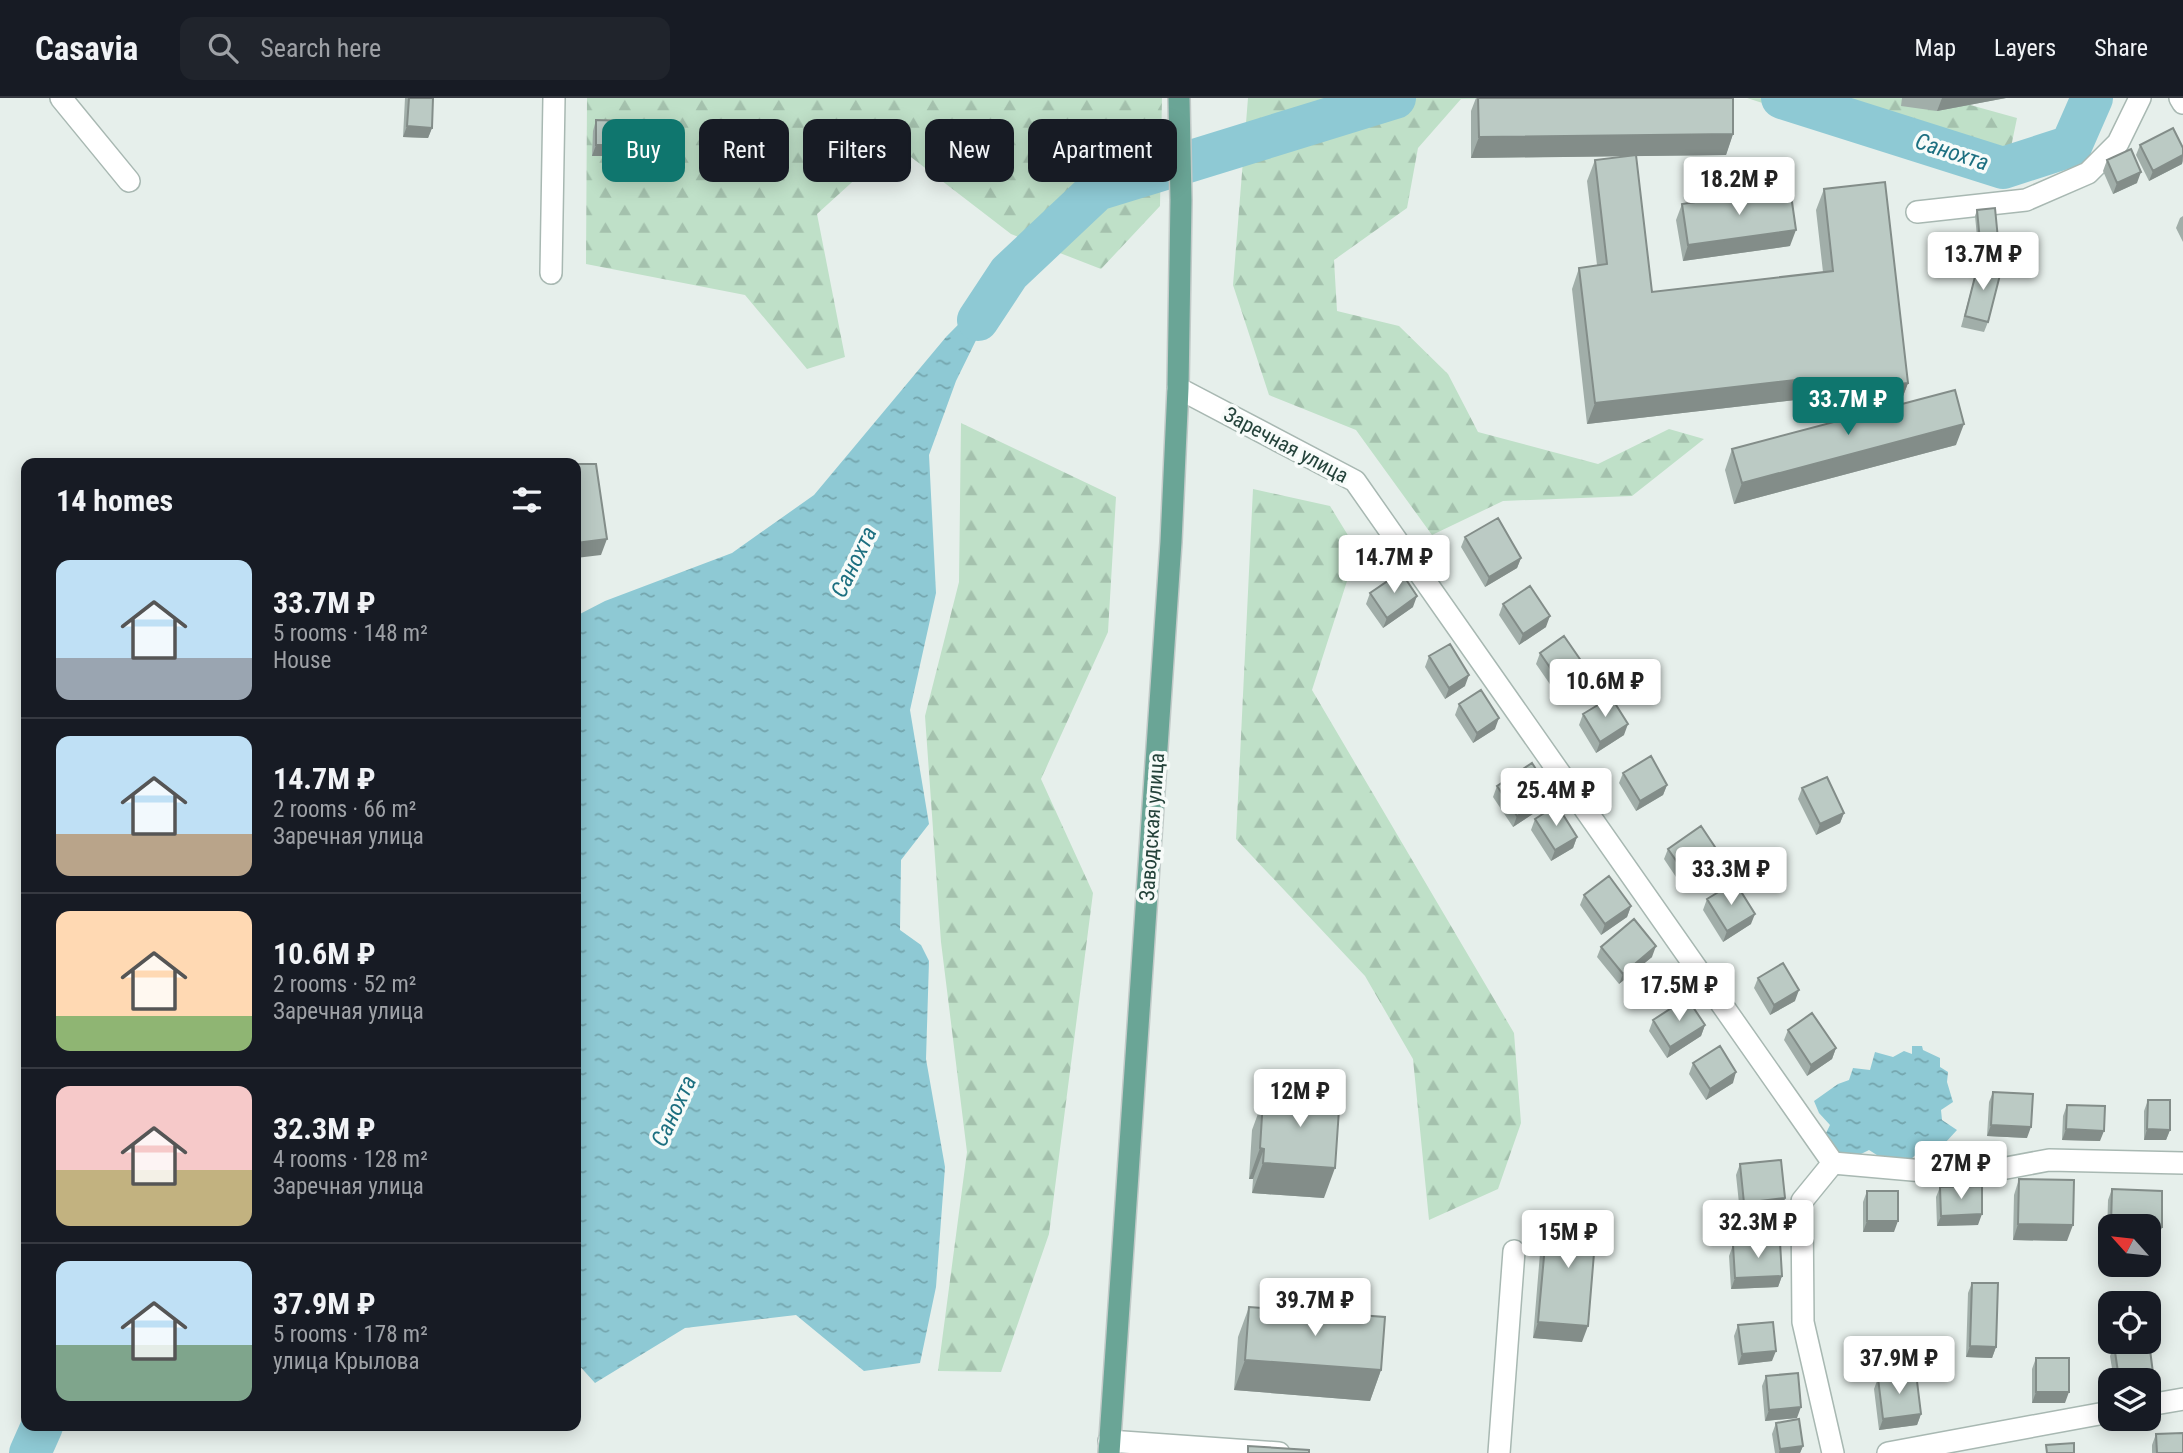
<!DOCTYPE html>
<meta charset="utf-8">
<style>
:root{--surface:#171b24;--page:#20242c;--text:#f1f3f6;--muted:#9ea1a6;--line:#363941;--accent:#0f766e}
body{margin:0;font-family:"Roboto Condensed",sans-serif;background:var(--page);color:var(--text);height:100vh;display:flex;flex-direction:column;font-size:26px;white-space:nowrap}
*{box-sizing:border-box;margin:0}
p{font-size:23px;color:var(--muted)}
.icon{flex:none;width:38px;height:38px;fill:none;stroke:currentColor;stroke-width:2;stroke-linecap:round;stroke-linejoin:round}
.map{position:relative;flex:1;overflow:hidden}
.panel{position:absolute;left:21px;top:360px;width:560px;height:973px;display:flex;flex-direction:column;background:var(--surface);border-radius:14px;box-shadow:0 4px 18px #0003}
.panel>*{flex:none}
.hud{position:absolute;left:602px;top:21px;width:665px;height:63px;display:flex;gap:14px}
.needle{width:46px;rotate:297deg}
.tools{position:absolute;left:2098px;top:1116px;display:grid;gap:14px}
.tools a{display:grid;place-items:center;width:63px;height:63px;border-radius:14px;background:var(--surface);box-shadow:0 4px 18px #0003;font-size:35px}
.price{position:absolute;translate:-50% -60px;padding:0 16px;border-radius:7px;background:#fff;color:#222;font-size:23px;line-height:46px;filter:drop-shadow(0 2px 4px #0008)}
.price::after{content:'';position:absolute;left:50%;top:42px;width:21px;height:16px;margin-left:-10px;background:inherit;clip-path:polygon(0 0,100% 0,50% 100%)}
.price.on{background:var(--accent);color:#fff}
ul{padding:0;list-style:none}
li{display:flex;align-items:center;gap:21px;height:175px;padding:0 35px}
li+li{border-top:2px solid var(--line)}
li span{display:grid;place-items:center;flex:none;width:196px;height:140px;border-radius:14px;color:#555}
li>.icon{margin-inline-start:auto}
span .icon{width:84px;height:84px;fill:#fffc;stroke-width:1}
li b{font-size:30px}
h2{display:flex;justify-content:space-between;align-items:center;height:84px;padding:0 35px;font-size:30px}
.tag{padding:0 24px;border-radius:14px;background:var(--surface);box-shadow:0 4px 18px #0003;font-size:24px;line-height:63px}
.tag.on{background:var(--accent);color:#fff}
header{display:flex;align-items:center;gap:42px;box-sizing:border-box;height:98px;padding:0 35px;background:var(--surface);border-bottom:2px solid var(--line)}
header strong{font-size:33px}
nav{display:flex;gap:38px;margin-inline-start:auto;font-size:24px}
.search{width:490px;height:63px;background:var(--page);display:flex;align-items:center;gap:18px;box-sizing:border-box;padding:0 24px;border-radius:14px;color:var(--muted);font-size:26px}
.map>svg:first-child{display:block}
.forest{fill:url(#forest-firs)}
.water{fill:url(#water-ripples)}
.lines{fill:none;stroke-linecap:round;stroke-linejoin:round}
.river{stroke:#8ec9d4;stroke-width:42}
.minor-casing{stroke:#a8b8b2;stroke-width:24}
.major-casing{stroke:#c2cac8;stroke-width:24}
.minor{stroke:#fff;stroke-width:21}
.major{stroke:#6aa596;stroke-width:21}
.wall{fill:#a1aea9}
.shaded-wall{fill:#838d89}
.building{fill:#bbcac4;stroke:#838d89;stroke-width:2}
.labels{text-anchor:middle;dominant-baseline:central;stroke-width:7;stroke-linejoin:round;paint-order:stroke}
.street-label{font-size:21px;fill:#24423a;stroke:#f7fbf9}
.water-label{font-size:23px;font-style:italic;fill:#1c6f80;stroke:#f7fbf9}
</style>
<header>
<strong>Casavia</strong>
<div class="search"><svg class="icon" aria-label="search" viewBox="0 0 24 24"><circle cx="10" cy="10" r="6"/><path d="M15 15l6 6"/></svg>Search here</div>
<nav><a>Map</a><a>Layers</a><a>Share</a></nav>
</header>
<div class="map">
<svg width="2183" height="1355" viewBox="0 0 2183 1355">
<defs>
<pattern id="forest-firs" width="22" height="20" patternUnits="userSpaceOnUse" patternTransform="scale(1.75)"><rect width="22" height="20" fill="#bfe0c8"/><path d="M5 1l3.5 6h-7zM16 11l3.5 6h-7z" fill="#a4c1ad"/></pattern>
<pattern id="water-ripples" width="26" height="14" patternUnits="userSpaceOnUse" patternTransform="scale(1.75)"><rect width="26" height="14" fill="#8ec9d4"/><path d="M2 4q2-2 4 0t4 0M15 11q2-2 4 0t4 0" fill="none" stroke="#74a5ad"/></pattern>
</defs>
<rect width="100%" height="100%" fill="#e6efeb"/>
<path class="forest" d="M587,0H1162L1160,108L1101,171L1011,136L894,46L817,116L845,259L807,271L745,197L586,166Z
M1248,0H1515L1461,1L1418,50L1407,110L1334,162L1337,213L1399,228L1448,276L1478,334L1598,366L1669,331L1704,341L1632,398L1503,403L1432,437L1356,332L1269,297L1233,187Z
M1747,0H1945L2017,20L2004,83Z
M961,325L1116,399L1108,534L1041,681L1093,795L1049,1136L1001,1274L938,1273L967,1054L941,844L925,618L959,484Z
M1253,391L1330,408L1357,452L1312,592L1514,935L1521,1025L1498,1091L1429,1122L1413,961L1365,878L1236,741Z"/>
<path class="water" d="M1009,175L956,283L929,357L936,495L910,612L929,726L901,762L900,832L921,847L929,863L926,961L945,1069L936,1189L920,1265L864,1273L796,1217L685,1230L595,1285L576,1264V518L605,503L732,455L814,397L946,239Z
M1912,948H1922L1923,952L1940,960V969L1948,974L1947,984L1953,1004L1941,1012L1942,1022L1957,1032L1933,1058L1921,1052L1911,1061L1880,1059L1869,1052L1857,1058L1843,1059L1833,1049L1825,1037L1830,1027L1819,1015L1814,1003L1838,986L1849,982L1853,970L1870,972L1875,954L1893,959L1904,953L1912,956Z"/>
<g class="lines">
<path class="river" d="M1782,0L2003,70L2071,48L2092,0
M978,222L1009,175L1097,92L1395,0
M30,1355L42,1328"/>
<g class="minor-casing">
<path id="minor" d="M61,0L129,83
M2180,0L2183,5
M1917,114L2026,102L2088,75L2118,45L2140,0
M551,175L554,0
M1178,290L1355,383L1833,1065
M1833,1065L1969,1077L2049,1062L2183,1065
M1833,1065L1802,1103L1803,1224L1833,1355
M2149,1307L2183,1301
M1109,1343L1279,1355
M1499,1355L1514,1153
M1888,1355L2110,1314"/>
</g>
<g class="major-casing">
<path id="major" d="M1109,1355L1171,444L1178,290L1181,102L1179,0"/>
</g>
<use href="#minor" class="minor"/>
<use href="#major" class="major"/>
</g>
<path class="wall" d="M405,0H433L432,30L428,40L403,39Z
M1476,0H1733V36L1726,57L1636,58L1652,194L1823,174L1816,112L1824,91L1908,285L1900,306L1806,317L1804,301L1587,326L1572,191L1579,170L1597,167L1587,83L1595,62L1626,58L1471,60V13Z
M1902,0H2006L1937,13L1901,8Z
M596,22L628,47L625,58H592L593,33Z
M2140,47L2183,50V63L2182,66L2149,83L2136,57Z
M2107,62L2137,85L2113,96L2103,73Z
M1682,106L1790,148L1683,163L1676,122Z
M1977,112L1996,147L1978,149L1975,118Z
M2183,118V144L2176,130L2180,120Z
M1979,163L1988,224L1984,234L1961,229Z
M1956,347L1734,406L1725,372L1732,351Z
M1465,439L1521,460L1517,470L1485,489L1461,449Z
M1370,495L1413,509L1383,530L1366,506Z
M1503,506L1546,529L1519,547L1499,517Z
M1540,555L1580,578L1556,595L1536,566Z
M1429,558L1465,588L1445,601L1425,569Z
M1459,606L1495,631L1473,645L1455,617Z
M1583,616L1624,637L1596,655L1579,627Z
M1623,675L1667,687L1663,697L1636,713L1619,685Z
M1497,688L1552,696L1548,706L1513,729L1493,699Z
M1802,690L1844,715L1840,725L1816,737L1798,701Z
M1535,721L1577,739L1573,750L1551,763L1531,732Z
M1668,751L1713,762L1680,785L1664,761Z
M1584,797L1631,808L1627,819L1601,837L1580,807Z
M1707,801L1751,826L1723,844L1703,812Z
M1601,849L1652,859L1619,886L1597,859Z
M1758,880L1795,903L1770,917L1754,890Z
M1653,922L1705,927L1701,938L1667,960L1649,933Z
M1788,932L1836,950L1832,961L1807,978L1784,942Z
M1693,965L1733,985L1706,1002L1689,976Z
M1268,992L1324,1100L1252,1095L1253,1081H1249L1252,1032L1263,1002H1264Z
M1993,994L2027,1040L1987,1038L1989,1004Z
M2148,1002L2170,1032L2166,1042H2144V1013Z
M2067,1007L2100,1043L2062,1042L2063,1018Z
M1740,1066L1785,1100L1782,1111L1740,1115L1736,1077Z
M2019,1081L2067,1143L2013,1142L2014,1097Z
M1940,1089L1978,1127L1937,1128L1936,1099Z
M2112,1091L2162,1129L2158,1139L2149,1129H2110V1138H2107L2108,1102Z
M1867,1093L1894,1134H1863V1104Z
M1548,1115L1582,1244L1533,1240L1542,1131Z
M1733,1147L1782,1178L1778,1189L1731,1191L1729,1158Z
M1972,1185L1996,1249L1992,1260L1966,1259L1968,1195Z
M1249,1209L1381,1272L1370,1303L1234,1292L1238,1239Z
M1738,1227L1772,1263L1738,1267L1734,1238Z
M2133,1244H2149L2153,1275L2150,1286L2149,1283H2114L2110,1258L2114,1247Z
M2036,1260L2065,1305H2032V1271Z
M1766,1278L1797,1320L1765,1323L1762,1288Z
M1878,1280L1921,1316L1917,1327L1879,1332L1874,1291Z
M1776,1325L1803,1348L1800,1355H1775L1772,1336Z
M2156,1336L2183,1355H2152V1347Z"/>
<path class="shaded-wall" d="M1942,0H2006L1937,13Z
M407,28L432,30L428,40L403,39Z
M1733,36L1726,57L1471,60L1479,39Z
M596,47H628L625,58H592Z
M2183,57L2182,66L2149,83L2153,73Z
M2141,74L2137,85L2113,96L2117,85Z
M1796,132L1790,148L1683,163L1688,147Z
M1998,141L1996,147L1978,149L1980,143Z
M1812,280L1804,301L1587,326L1595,305Z
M1908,285L1900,306L1806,317L1814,296Z
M1964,326L1956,347L1734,406L1742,385Z
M607,441L601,457L576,460V445Z
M1521,460L1517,470L1485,489L1489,479Z
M1417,498L1413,509L1383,530L1387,520Z
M1550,518L1546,529L1519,547L1523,536Z
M1584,567L1580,578L1556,595L1560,584Z
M1469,577L1465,588L1445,601L1449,590Z
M1499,620L1495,631L1473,645L1477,635Z
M1628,626L1624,637L1596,655L1600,644Z
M1667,687L1663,697L1636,713L1640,703Z
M1552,696L1548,706L1513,729L1517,718Z
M1844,715L1840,725L1816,737L1820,726Z
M1577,739L1573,750L1551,763L1555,752Z
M1717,752L1713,762L1680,785L1684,774Z
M1631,808L1627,819L1601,837L1605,826Z
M1755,816L1751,826L1723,844L1727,833Z
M1656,848L1652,859L1619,886L1623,876Z
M1799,892L1795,903L1770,917L1774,907Z
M1705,927L1701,938L1667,960L1670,949Z
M1836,950L1832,961L1807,978L1811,967Z
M1736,974L1733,985L1706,1002L1710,991Z
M1991,1027L2031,1029L2027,1040L1987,1038Z
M2066,1031L2104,1033L2100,1043L2062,1042Z
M2147,1031L2170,1032L2166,1042H2144Z
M1260,1050L1264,1051L1253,1081H1249Z
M1263,1065L1335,1070L1324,1100L1252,1095Z
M1785,1100L1782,1111L1740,1115L1744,1105Z
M1982,1116L1978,1127L1937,1128L1941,1118Z
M1867,1123H1898L1894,1134H1863Z
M2018,1126L2073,1127L2067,1143L2013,1142Z
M2111,1127L2162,1129L2158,1139H2149V1129H2111Z
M2110,1129V1138H2107Z
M1782,1178L1778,1189L1731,1191L1735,1180Z
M1538,1224L1588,1228L1582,1244L1533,1240Z
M1970,1248L1996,1249L1992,1260L1966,1259Z
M1776,1253L1772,1263L1738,1267L1742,1256Z
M1245,1262L1381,1272L1370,1303L1234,1292Z
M2153,1275L2150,1286L2149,1283H2118L2119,1281Z
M2036,1294H2069L2065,1305H2032Z
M1801,1309L1797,1320L1765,1323L1769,1312Z
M1921,1316L1917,1327L1879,1332L1883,1321Z
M1803,1348L1800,1355H1779L1780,1351Z"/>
<path class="building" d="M409,0H433L432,30L407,28Z
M1478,0H1733V36L1479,39Z
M596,22L629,23L628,47H596Z
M2173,30L2183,50V57L2153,73L2140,47Z
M2131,51L2141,74L2117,85L2107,62Z
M1636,57L1652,194L1833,173L1824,91L1885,84L1908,285L1814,296L1812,280L1595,305L1579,170L1607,166L1595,62Z
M1790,90L1796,132L1688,147L1682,106Z
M1995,110L1998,141L1980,143L1977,112Z
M1979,163L2002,169L1988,224L1965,218Z
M1955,292L1964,326L1742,385L1732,351Z
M576,366H596L607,441L576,445V408H578L576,392Z
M1498,420L1521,460L1489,479L1465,439Z
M1401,474L1417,498L1387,520L1370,495Z
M1530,488L1550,518L1523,536L1503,506Z
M1564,538L1584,567L1560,584L1540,555Z
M1450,546L1469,577L1449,590L1429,558Z
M1481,592L1499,620L1477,635L1459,606Z
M1611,599L1628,626L1600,644L1583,616Z
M1651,658L1667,687L1640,703L1623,675Z
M1532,665L1552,696L1517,718L1497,688Z
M1827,679L1844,715L1820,726L1802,690Z
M1557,707L1577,739L1555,752L1535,721Z
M1701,728L1717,752L1684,774L1668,751Z
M1609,778L1631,808L1605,826L1584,797Z
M1735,784L1755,816L1727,833L1707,801Z
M1634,821L1656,848L1623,876L1601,849Z
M1783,865L1799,892L1774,907L1758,880Z
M1687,900L1705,927L1670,949L1653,922Z
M1812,915L1836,950L1811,967L1788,932Z
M1720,948L1736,974L1710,991L1693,965Z
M1268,992L1340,997L1335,1070L1263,1065L1264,1051L1260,1050L1263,1002H1267Z
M1993,994L2033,996L2031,1029L1991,1027Z
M2148,1002H2170V1032L2147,1031Z
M2067,1007L2105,1008L2104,1033L2066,1031Z
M1781,1062L1785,1100L1744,1105L1740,1066Z
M2019,1081L2074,1082L2073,1127L2018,1126Z
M1982,1088V1116L1941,1118L1940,1089Z
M2112,1091L2162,1093V1129L2111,1127Z
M1867,1093H1898V1123H1867Z
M1548,1115L1597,1119L1588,1228L1538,1224Z
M1780,1144L1782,1178L1735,1180L1733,1147Z
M1972,1185H1998L1996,1249L1970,1248Z
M1249,1209L1385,1219L1381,1272L1245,1262Z
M1773,1224L1776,1253L1742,1256L1738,1227Z
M2133,1244H2149L2153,1275L2119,1281L2114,1247Z
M2036,1260H2069V1294H2036Z
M1798,1275L1801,1309L1769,1312L1766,1278Z
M1916,1275L1921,1316L1883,1321L1878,1280Z
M1799,1321L1803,1348L1780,1351L1776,1325Z
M2183,1335V1355H2157L2156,1336Z
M2074,1345V1355H2047L2046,1347Z
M1248,1348L1309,1352V1355H1248Z"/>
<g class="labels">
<g class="street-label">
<text transform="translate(1286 347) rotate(28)">Заречная улица</text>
<text transform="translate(1152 729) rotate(-86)">Заводская улица</text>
</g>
<g class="water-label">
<text transform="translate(1952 54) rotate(18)">Санохта</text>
<text transform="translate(854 464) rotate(-64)">Санохта</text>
<text transform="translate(674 1013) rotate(-65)">Санохта</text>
</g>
</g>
</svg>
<div class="tools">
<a><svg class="needle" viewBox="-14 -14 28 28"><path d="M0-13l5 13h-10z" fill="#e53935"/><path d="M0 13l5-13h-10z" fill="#9ea1a6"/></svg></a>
<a><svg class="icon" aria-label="locate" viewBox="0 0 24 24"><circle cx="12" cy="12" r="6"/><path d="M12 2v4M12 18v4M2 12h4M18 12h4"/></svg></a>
<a><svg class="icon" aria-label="layers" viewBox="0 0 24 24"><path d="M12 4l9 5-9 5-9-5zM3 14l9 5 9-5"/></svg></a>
</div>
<b class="price" style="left:1739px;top:119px">18.2M ₽</b>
<b class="price" style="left:1983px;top:194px">13.7M ₽</b>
<b class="price on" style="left:1848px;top:339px">33.7M ₽</b>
<b class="price" style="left:1394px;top:497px">14.7M ₽</b>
<b class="price" style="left:1605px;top:621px">10.6M ₽</b>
<b class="price" style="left:1556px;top:730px">25.4M ₽</b>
<b class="price" style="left:1731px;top:809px">33.3M ₽</b>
<b class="price" style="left:1679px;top:925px">17.5M ₽</b>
<b class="price" style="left:1300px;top:1031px">12M ₽</b>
<b class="price" style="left:1961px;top:1103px">27M ₽</b>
<b class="price" style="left:1758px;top:1162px">32.3M ₽</b>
<b class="price" style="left:1568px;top:1172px">15M ₽</b>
<b class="price" style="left:1315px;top:1240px">39.7M ₽</b>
<b class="price" style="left:1899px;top:1298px">37.9M ₽</b>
<div class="hud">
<a class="tag on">Buy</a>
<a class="tag">Rent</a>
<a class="tag">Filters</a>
<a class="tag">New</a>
<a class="tag">Apartment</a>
</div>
<section class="panel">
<h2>14 homes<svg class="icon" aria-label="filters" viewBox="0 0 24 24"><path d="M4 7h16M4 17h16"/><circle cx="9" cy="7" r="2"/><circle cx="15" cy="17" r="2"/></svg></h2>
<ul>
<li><span style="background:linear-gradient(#bfe0f5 70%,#9aa5b1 0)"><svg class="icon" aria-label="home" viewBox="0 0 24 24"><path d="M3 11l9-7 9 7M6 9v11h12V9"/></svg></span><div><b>33.7M ₽</b><p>5 rooms · 148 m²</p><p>House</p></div></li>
<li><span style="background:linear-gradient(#bfe0f5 70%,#b9a48a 0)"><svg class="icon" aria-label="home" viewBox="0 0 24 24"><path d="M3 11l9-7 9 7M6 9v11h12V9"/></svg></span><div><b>14.7M ₽</b><p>2 rooms · 66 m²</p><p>Заречная улица</p></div></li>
<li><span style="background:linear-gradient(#ffd9b3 75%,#8fb573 0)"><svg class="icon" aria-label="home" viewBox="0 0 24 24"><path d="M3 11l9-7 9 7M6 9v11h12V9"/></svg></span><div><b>10.6M ₽</b><p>2 rooms · 52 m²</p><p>Заречная улица</p></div></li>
<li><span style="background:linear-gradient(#f6c9c9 60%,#c2b280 0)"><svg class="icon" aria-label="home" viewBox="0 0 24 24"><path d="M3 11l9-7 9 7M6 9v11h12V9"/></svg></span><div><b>32.3M ₽</b><p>4 rooms · 128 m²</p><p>Заречная улица</p></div></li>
<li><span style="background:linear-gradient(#bfe0f5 60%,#7fa58c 0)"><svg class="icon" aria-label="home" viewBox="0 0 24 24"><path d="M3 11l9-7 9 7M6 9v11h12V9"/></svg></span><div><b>37.9M ₽</b><p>5 rooms · 178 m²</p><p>улица Крылова</p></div></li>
</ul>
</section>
</div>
